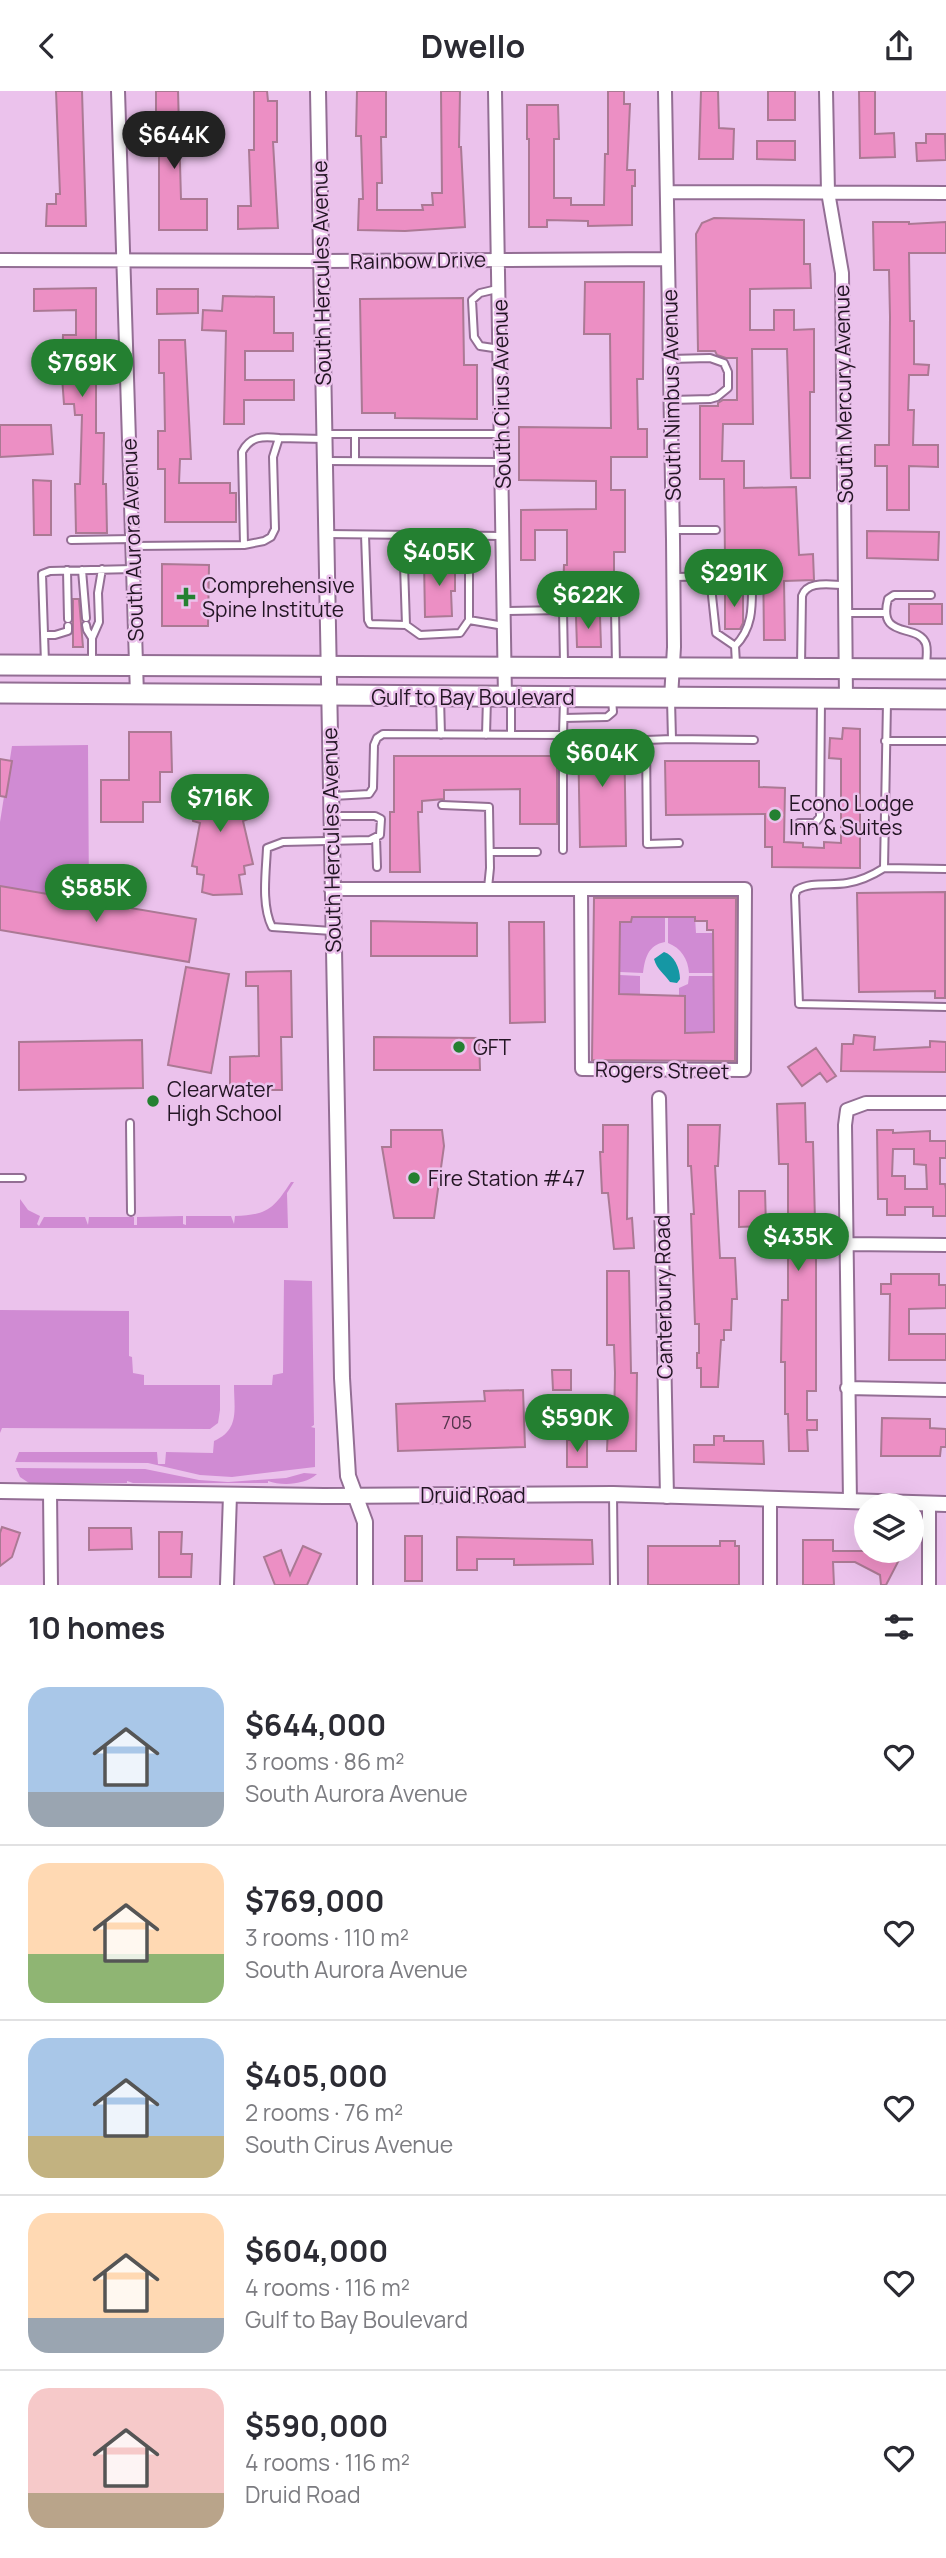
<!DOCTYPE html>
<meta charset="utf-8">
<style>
:root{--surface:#fff;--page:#f2f2f3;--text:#2b2b33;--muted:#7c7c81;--line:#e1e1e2;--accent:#248031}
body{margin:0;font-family:Manrope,sans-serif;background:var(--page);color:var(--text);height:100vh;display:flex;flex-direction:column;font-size:26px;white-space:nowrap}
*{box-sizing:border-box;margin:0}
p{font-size:23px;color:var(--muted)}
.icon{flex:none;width:38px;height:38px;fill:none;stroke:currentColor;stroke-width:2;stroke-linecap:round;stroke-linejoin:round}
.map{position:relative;height:1494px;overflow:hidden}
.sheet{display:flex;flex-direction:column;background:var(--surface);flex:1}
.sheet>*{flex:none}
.fabs{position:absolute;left:854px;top:1402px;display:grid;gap:14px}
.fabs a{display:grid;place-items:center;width:70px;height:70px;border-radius:50%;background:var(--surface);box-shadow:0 7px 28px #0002;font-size:35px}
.price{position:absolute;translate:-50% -60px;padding:0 16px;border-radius:24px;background:var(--accent);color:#fff;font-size:23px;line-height:46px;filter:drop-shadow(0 2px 4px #0008)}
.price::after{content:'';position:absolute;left:50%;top:42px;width:21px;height:16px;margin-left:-10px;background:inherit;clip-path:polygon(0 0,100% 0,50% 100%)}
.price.current{background:#222;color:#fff}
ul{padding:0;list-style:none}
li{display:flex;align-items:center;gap:21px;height:175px;padding:0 28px}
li+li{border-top:2px solid var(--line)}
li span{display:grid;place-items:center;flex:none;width:196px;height:140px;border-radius:21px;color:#555}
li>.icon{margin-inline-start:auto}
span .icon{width:84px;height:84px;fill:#fffc;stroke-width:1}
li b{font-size:30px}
h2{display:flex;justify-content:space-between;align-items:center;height:84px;padding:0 28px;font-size:30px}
header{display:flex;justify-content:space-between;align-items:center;height:91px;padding:0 28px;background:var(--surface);font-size:32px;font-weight:700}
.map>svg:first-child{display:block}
.green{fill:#d08bd3}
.water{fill:#1597a4}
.building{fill:#ec8fc4;stroke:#ab7994;stroke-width:2;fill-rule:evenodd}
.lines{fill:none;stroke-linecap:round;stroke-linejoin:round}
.service-casing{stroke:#936e94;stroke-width:10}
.minor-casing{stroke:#936e94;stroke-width:16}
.tertiary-casing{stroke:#936e94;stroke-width:18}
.primary-casing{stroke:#936e94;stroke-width:23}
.service{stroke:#fff;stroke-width:6}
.minor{stroke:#fff;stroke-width:12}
.tertiary{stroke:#fff;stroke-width:14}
.primary{stroke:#fff;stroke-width:19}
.poi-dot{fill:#248031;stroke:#ebc2ec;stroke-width:2.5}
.labels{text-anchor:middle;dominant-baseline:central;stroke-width:5;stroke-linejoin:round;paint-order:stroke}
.number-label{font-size:18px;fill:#55344c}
.street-label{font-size:21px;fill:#231524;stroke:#ebc2ec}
.poi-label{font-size:21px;fill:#231524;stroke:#ebc2ec;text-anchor:start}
</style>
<header><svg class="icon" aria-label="back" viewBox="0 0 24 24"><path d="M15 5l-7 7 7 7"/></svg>Dwello<svg class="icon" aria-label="share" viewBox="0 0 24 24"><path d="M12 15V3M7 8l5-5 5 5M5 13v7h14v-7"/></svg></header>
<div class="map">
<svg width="946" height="1494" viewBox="0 0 946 1494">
<rect width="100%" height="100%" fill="#ebc2ec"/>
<path class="green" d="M88,654L89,810L0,795V731L12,655Z
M632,826H665V851C648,854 645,867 643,882L620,881V831Z
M668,826H695L696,842H713V882H689C688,868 681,857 668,852Z
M620,884L640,885V904L619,941Z
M689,885H713L714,941H702V946H684L685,905H679V897L688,893Z
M291,1091H294L287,1102L288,1137H20V1108L28,1119L40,1125L37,1133L39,1135L44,1126H85L88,1134L89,1126H134V1134H137V1126L183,1125V1133L186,1134V1125H231L234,1133L235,1125C268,1124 274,1117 291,1091Z
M284,1189L312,1190L314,1334L311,1336L315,1337V1376L232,1386L200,1384L148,1372L15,1371L19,1361H157L158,1373H165L166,1361L213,1362L214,1350C240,1339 234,1318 234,1294H272L273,1284L283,1282Z
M0,1219L129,1220V1265L132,1266L133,1282L144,1284V1294H220V1319L218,1332L210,1338L2,1337L0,1342Z
M16,1377L145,1378L199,1389L228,1391L286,1387L304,1382L317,1383C305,1394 282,1395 268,1390V1392H133L127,1390V1392H29L20,1386Z"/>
<path class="water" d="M664,861C674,864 680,877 680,888L677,892L670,891C664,882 657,879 654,868Z"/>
<path class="building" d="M56,0H82L86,135H46L47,113H56V103H60Z
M156,0H178L181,108H207V139H159V49H156Z
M254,0H267L268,10H277V51H273L278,137L238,138V115H251L249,59H254Z
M357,0H386V46H381L382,92H377V119H423L422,114H433L432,102H442L441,0H460L459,56H461L465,136L405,140L358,139L359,108H363L361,45H356Z
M608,0H624V13H630L627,79H635V95H632V134L588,135V130L547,129V136H529V48H527V14H558L559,48H554V107H571V114H604L605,63H608Z
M701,0H718L719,37L734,38L733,68H699Z
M768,0H795V29H768Z
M859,0H875V43L894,42L895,66L860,67Z
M926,43H945L946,69L917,70L916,52H926Z
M757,50H795V69L757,68Z
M714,127L804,129V173H810L811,197L750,198V239H774V219H794V239L814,238V301H810V387H791L787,258H752L753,333H723L722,370H744V397L796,396L799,464L813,463L814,489L784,490L785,549H764L763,465L725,466L724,388H700V315H718V312L723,309H737V267H726L717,264L715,260H698L696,143L702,132Z
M873,131H909V133L946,131V162H909L910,230H914V273L929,274L928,284H909L908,319H914L913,354H938V376L909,375V419H887V375H875V354H889L890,226L889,179H874Z
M585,191H644L643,288H637L638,338H647V366H611V399H625V461H614V501L563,500L564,474H567V439H535V469H521V419L596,418V390L519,389V336L611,337L610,243H584Z
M96,197V342H104L103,393H106L107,442H76L75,393H80L82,324H75L74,313H64L62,286L63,244H76V219L34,220V198Z
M157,198H198V222L157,223Z
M223,205L274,206V242H293V260H245V289H294V309H244V333H224L226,240L202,239L203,219L222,220Z
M463,207L464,274H477V328L395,327V322H362L360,208Z
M159,249H185L191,368H180L179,392H230V402H236V431H165V378H158V340H165L164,282H159Z
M0,334H51L53,363L0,366Z
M33,389L51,390V444H34Z
M867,440L939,441L938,469L867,467Z
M424,470H455V500H451L452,525L425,526Z
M162,473L209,474L208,535H162Z
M725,498H743V532L740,538H725Z
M73,508H79L83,556H73Z
M909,513H942V533H909Z
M576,525H600L601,556H577Z
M843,637L860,638V777L772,776V756H765V723L666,724L665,670H759V696L785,697L784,751L803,752V756L824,757V751L841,752V668L829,667L830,647L842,648Z
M129,641H171L172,681H160V711H143V731H101V689H129Z
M592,641H624L626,755L580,756L578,642Z
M394,665H557V733H520V698L444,699V708L422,710V721H418L420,781H390V721H394Z
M0,668L12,670L6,706L0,705Z
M192,689L236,690V702H253V726L243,730L253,773L244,775L245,783L239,784L242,803L213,804L202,801L204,784L197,783V776L192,775L200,732L193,730L192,724H186L187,702H191Z
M0,795L196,828L189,871L0,839Z
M945,801V907H935V900L859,901L857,802Z
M594,807H736L735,970L592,969ZM632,826H695V830H707V839H713L714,941L685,942V905L619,903L620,831H631Z
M371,830L477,832V865H371Z
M509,831H544L545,931L510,932Z
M186,876L229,883L211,982L168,974Z
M291,880L292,946H281L282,999H230V966L259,965L258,895H246V881Z
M854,944L875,946L874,959L930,956V950L946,951V981L841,980L842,953H853Z
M374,946L479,947L480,979H374Z
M142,949L143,997L19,999V951Z
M816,957L836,985L827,991L820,982L802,995L788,976Z
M805,1012L806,1051H813L816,1170V1300H807V1329H817V1339H807L808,1360H789L788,1323H785V1271H781L782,1209H788V1164H778V1130H788V1073H779L777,1013Z
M603,1034H628L627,1128L632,1127L634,1157L614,1158L608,1102H602L600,1061H603Z
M688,1034H720L718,1075H715L720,1167H735L737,1208H732L731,1239H724V1249H721L718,1296H701V1277H697V1262H699V1233H695L691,1123H694L691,1075H688Z
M391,1039H442L444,1055L434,1127H394L382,1056H391Z
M877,1039H893V1042L930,1040V1050H946V1067H940V1093H945L946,1098V1125H933V1116H905V1124H887V1108H878ZM893,1058H914V1073L926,1074L927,1098H905V1085H892Z
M739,1100H765L766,1135L739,1136Z
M607,1180H629L631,1282H637L636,1360H607L608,1333H614L615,1282L614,1254H607Z
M891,1183H939V1194H946V1217L909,1218V1243H946V1269H889L890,1203H881V1193H891Z
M552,1279H571V1299H553Z
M523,1299L525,1356L398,1360L396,1313L485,1310L484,1300Z
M882,1327L930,1328V1337L946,1338V1356H941L940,1365H881Z
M714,1345H724V1350H763L764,1373L694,1371V1354H714Z
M567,1349H587V1376H567Z
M2,1436L20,1442L12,1466L0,1475V1442Z
M89,1437H131L132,1458L89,1459Z
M159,1441H182L181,1463H192L191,1486H159Z
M405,1445H422V1490H405Z
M457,1446L592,1449L593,1473L514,1474V1468H477V1479H457Z
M803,1449H833V1460H885L900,1467L886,1494H881L880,1484L855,1471H833L834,1494H803Z
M720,1450H735V1455H739V1494H648V1455H720Z
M303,1455L321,1463L307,1494H275L264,1466L281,1459L290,1484Z"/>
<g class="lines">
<g class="service-casing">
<path id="service" d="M497,198L480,202L472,209L474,246L480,255L500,258
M670,268L710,267L724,272L728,281V297L717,306L710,308L671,309
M325,343H501
M355,343V370
M279,347L324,348
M326,370L501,371
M673,439H716
M327,443L502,445
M365,444L368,529L370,533L406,534L420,544L460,542L469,529V445
M403,444L406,534
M71,449L132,448
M133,455L244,454L264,450L271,446L275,438L273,366L279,347C263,345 250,345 242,361L244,454
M67,479L68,528
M82,479L86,527
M673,486L732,485L752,488C752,513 754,536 735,555L736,573
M710,486L716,542L735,555
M563,519H615L616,574
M504,520L563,519L564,573
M845,522H886
M469,529L504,535
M86,534L87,539L92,547
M44,544H55L68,540V535
M45,572L42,483L50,480L133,478
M92,573V547L99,531L98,502L102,478
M801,575L802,505C807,489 830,494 845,494
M926,576C926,569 928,560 926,553C918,531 877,550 888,508L894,504H931
M440,607L441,644
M671,609L672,648L646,649L647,753L679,752
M887,611L884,777L946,778
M564,627L607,626L613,621L612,608
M486,644L487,607
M511,644V608
M563,644V759
M672,648L754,649
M885,650H946
M333,705L369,703L373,697L374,654L377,647L383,643L563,644L564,608
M442,714L489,716L490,777L488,797
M799,732H815L820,726L821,609
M376,746L377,776
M490,761H537
M884,777C873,784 860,790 847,792C831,795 811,790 797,799L795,804L799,913L946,916
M332,840L272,836C261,814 266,781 267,757L283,751L370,749L380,744L381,728L375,725H333
M130,1032L131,1121
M0,1087H22
M613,1403L614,1494"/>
</g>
<g class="minor-casing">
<path id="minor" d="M118,0L137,604
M495,0L505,606
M665,0L673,448L674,556L671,607
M826,0L828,101L842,182L846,607
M667,101L946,102
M0,169L321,170L668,168
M331,798H745L744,979L582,978L581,798
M659,1007L667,1406
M846,1153L946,1154
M847,1297L946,1299
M50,1401L51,1494
M850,1411L845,1034L847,1019L866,1012H946
M929,1413V1494
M227,1494L230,1404
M770,1494V1409"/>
</g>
<g class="tertiary-casing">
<path id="tertiary" d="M318,0L342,1287L348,1385L365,1431V1494
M0,1400L324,1405L613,1403L946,1413"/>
</g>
<g class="primary-casing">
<path id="primary" d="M0,574L946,578
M0,602L946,608"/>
</g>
<use href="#service" class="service"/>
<use href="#minor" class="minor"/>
<use href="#tertiary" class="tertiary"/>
<use href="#primary" class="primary"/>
</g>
<g class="poi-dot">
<path d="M182.5 495.5h7v7h7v7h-7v7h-7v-7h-7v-7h7z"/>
<circle cx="775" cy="724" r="7"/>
<circle cx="459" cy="956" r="7"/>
<circle cx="153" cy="1010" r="7"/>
<circle cx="414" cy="1087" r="7"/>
</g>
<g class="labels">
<g class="number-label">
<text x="457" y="1331">705</text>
</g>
<g class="street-label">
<text transform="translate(418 169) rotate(-1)">Rainbow Drive</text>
<text transform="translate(321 182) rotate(-91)">South Hercules Avenue</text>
<text transform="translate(501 303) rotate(-91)">South Cirus Avenue</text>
<text transform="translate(843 303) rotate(-91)">South Mercury Avenue</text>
<text transform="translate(671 304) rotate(-91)">South Nimbus Avenue</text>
<text transform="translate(132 449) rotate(-92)">South Aurora Avenue</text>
<text x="473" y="606">Gulf to Bay Boulevard</text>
<text transform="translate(331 749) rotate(-91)">South Hercules Avenue</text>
<text transform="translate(662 979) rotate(1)">Rogers Street</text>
<text transform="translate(663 1206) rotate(-91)">Canterbury Road</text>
<text x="473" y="1404">Druid Road</text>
</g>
<g class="poi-label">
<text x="202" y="494">Comprehensive<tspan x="202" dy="24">Spine Institute</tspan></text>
<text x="789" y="712">Econo Lodge<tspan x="789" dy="24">Inn &amp; Suites</tspan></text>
<text x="473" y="956">GFT</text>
<text x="167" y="998">Clearwater<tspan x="167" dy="24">High School</tspan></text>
<text x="428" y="1087">Fire Station #47</text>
</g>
</g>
</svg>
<div class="fabs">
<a><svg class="icon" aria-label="layers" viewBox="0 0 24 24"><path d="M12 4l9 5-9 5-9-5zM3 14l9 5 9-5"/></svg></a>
</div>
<b class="price current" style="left:174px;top:80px">$644K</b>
<b class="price" style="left:82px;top:308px">$769K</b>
<b class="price" style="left:439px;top:497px">$405K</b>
<b class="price" style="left:734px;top:518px">$291K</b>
<b class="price" style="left:588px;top:540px">$622K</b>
<b class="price" style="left:602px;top:698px">$604K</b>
<b class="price" style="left:220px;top:743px">$716K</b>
<b class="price" style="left:96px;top:833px">$585K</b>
<b class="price" style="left:798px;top:1182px">$435K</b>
<b class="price" style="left:577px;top:1363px">$590K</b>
</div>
<section class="sheet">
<h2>10 homes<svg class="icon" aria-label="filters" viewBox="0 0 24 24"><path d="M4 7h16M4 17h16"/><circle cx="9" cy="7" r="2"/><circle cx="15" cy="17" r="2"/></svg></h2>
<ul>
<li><span style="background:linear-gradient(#a9c7e8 75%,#9aa5b1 0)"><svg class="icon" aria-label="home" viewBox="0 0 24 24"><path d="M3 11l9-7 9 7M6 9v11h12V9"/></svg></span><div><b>$644,000</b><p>3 rooms · 86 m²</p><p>South Aurora Avenue</p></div><svg class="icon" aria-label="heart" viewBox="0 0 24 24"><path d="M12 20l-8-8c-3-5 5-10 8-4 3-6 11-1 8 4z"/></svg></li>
<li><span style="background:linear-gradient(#ffd9b3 65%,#8fb573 0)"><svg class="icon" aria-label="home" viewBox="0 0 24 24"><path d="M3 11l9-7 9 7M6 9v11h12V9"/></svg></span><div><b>$769,000</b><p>3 rooms · 110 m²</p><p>South Aurora Avenue</p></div><svg class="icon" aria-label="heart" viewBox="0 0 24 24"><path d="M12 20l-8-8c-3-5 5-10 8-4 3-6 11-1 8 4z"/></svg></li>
<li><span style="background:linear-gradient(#a9c7e8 70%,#c2b280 0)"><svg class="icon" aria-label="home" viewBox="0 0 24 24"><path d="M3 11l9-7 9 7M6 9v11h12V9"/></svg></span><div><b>$405,000</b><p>2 rooms · 76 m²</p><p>South Cirus Avenue</p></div><svg class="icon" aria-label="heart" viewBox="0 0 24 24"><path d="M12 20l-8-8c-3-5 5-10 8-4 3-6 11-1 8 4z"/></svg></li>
<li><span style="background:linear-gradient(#ffd9b3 75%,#9aa5b1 0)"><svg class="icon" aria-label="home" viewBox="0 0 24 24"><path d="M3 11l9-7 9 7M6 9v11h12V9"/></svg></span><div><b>$604,000</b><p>4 rooms · 116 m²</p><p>Gulf to Bay Boulevard</p></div><svg class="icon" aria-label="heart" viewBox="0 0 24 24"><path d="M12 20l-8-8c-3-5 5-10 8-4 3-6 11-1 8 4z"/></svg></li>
<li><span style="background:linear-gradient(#f6c9c9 75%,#b9a48a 0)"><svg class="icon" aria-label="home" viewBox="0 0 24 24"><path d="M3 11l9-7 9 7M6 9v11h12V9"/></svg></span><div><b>$590,000</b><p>4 rooms · 116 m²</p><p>Druid Road</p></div><svg class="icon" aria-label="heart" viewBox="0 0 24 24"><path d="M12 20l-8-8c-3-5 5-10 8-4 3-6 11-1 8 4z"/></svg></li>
</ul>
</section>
